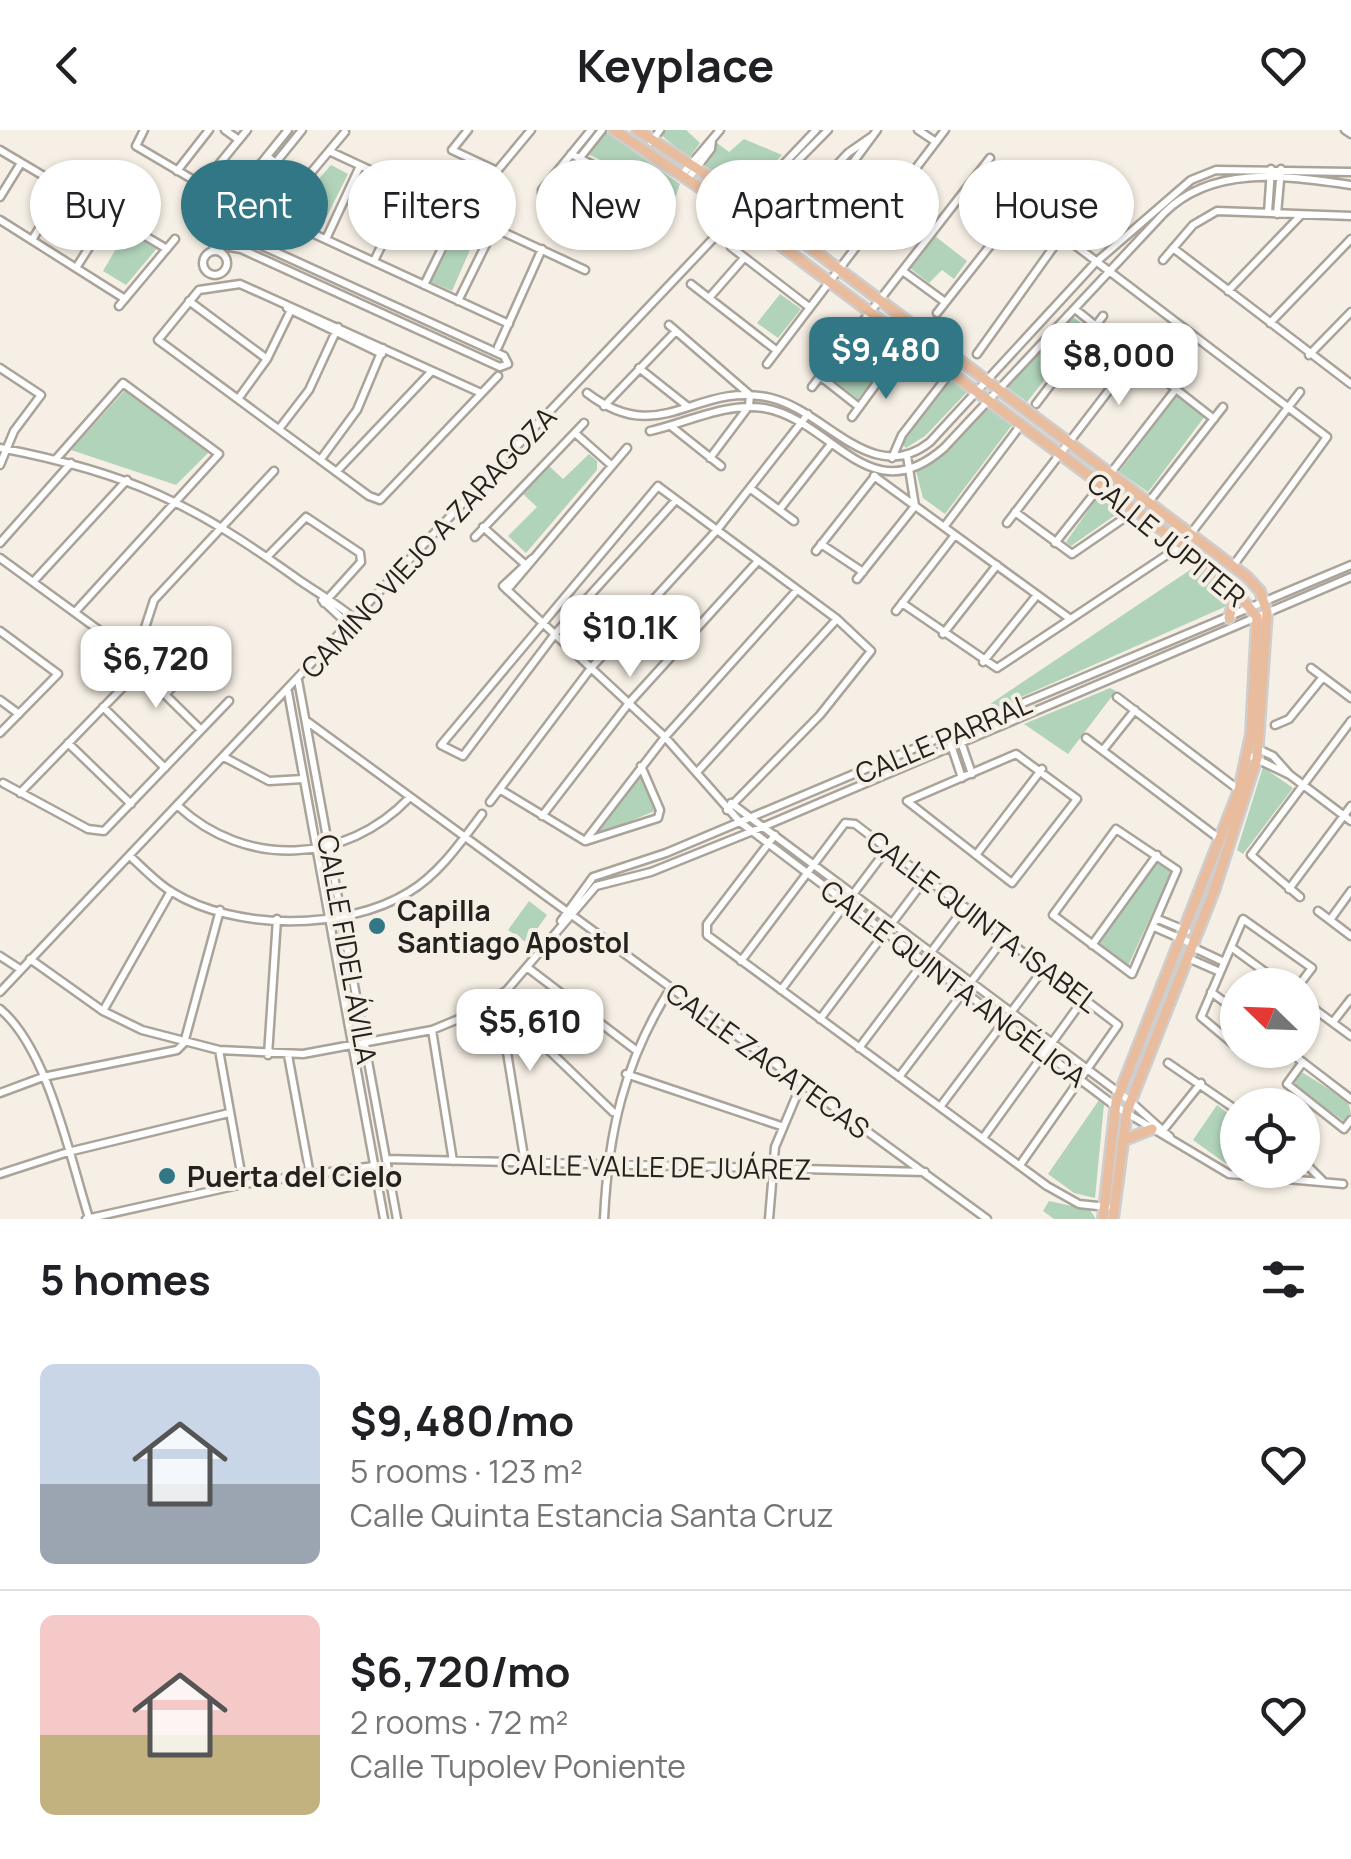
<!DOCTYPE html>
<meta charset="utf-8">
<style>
:root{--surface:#fff;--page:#f6f6f6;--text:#202124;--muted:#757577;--line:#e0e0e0;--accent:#327786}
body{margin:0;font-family:Manrope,sans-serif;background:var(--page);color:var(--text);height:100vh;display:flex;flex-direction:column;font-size:38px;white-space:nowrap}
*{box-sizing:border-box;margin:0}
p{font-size:32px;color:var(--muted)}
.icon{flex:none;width:55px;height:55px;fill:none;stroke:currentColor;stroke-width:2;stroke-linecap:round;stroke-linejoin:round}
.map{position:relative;height:1089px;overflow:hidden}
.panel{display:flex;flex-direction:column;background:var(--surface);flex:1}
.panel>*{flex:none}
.guide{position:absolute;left:30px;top:30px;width:1292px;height:90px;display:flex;gap:20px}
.needle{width:65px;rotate:293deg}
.fabs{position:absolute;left:1220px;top:838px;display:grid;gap:20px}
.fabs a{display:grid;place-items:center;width:100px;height:100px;border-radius:50%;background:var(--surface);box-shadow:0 2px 8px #0004;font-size:50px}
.price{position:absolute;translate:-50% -85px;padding:0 22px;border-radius:20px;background:#fff;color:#222;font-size:32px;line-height:65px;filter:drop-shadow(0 2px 5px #0008)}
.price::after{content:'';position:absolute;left:50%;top:60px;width:30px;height:22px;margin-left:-15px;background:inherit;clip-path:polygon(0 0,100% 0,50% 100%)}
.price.active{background:var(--accent);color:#fff}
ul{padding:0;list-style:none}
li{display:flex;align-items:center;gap:30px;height:250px;padding:0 40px}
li+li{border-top:2px solid var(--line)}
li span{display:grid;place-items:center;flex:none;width:280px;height:200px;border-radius:15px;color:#555}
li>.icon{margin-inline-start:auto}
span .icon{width:120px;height:120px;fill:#fffc;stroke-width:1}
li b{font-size:42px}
h2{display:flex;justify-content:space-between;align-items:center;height:120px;padding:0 40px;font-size:42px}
.tag{padding:0 35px;border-radius:45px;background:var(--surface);box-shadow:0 2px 8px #0004;font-size:35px;line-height:90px}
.tag.active{background:var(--accent);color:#fff}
header{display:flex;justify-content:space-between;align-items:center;height:130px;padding:0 40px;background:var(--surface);font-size:45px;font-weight:700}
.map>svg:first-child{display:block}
.green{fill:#b1d3ba}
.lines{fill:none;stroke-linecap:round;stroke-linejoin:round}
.minor-casing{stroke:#aaa39a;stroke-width:11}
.major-casing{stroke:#cfcece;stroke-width:14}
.minor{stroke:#fff;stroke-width:6}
.major{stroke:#e8bc9d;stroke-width:9}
.poi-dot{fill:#327786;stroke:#f6efe5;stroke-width:4}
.labels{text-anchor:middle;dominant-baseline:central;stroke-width:8;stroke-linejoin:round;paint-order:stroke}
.street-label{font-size:28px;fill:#24221e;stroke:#f6efe5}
.poi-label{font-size:28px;font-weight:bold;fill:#24221e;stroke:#f6efe5;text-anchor:start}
</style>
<header><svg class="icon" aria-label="back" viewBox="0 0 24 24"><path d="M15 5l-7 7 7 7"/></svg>Keyplace<svg class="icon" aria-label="heart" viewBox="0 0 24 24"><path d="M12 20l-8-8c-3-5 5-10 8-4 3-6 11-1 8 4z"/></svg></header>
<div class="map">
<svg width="1351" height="1089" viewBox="0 0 1351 1089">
<rect width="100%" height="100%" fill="#f6efe5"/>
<path class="green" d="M664,0H686L700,13L689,28L661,5Z
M606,2L680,54L676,66L588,24Z
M744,9L782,25L750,60L723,50L702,36L717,13L729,22Z
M331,35L348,44L320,100L288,84Z
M850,43L883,68L859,97L829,76Z
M979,50L1011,74L998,91L966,65Z
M458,89L479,99L452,161L431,152Z
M127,100L158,117L126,155L103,141Z
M935,106L967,131L954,149L942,140L929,153L910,138Z
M780,164L801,179L778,208L757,193Z
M1072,186L1086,197L1027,272L1006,256Z
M850,213L882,238L858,269L826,244Z
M949,248L967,262L925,306L906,318L902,314Z
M127,258L210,321L176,355L71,320Z
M1177,265L1205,286L1148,362L1119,342Z
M987,276L1012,295L945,384L923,368L916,341L936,331Z
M589,324L597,331V340L526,423L508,406L537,377L523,364L549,336L563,349Z
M1101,362L1124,379L1071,416L1066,412Z
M1196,436L1231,464L1229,475L992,580L990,574Z
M1110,558L1116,561L1068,624L1024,594Z
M1263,637L1293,658L1243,724L1237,720Z
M639,649H643L657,680L600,704L597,701Z
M1157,733L1172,740L1128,836L1096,810Z
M529,771L547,785L527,813L508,800Z
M1300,941L1348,971L1351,983L1344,991L1293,955Z
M1099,970L1104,974L1095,1068L1074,1063L1048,1044Z
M1217,975L1237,990V1036L1225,1033L1193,1010Z
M1049,1071L1090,1080L1096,1089H1054L1043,1081Z"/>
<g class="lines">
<g class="minor-casing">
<path id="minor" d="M144,0L136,16L202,55L247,0
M225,0L239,10
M468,0L452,20L497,41L531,0
M918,0L936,12
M1345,0L1351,4
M651,12L660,0
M0,20L167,119
M329,21L585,140
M571,24L650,64L634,107L542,63V60L591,0
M267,26L302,54
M579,29L602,0
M261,33L295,60
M177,41L209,0
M979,43L1020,78
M681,46L720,0
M688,49L711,19L712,10
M0,67L21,33
M805,70L858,112
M818,80L877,0
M1268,83L1271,39
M791,84L848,23L871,7
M1277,84L1281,39
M275,86L509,194
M741,88L828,0
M0,90L125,169
M214,99L245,108L504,226L508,234
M258,106L345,2
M1063,106L1327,307L1233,436
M326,109L360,36
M32,110L64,58
M214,114L241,119L500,237L508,234
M731,117L809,177
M1173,118L1351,254
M213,121L217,88L288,0
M203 133a12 12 0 1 1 24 0a12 12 0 1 1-24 0Z
M220,122L226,94L302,0
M1163,130L1193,95L1217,81L1351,86
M374,131L409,59
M76,138L109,86
M904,142L945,172
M691,154L776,220
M424,155L460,82
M1228,161L1300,86
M709,168L744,128
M189,171L267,229
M458,171L494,98
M119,176L175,109
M287,178L382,224
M1075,179L1096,196
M937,183L1030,65
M1270,193L1351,109
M669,195L750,265L749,276L710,328
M852,207L899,242
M498,217L542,119
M977,224L1070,94
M1309,225L1351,182
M1135,227L1214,289
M767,234L945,0
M0,238L41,265L14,301L0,335
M639,238L687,276
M821,247L859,277
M812,257L990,28
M481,263L240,154L199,160L158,210L369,366L380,370L498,246
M587,263C662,320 695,250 771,268C826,281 872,358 930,312L1095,133L1191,50L1216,40L1351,42
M238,269L267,229L290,182
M1036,274L1103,186
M604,276L676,201
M852,287L890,235
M672,297L721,336
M279,299L309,260L338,197
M650,301C686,293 726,272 764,278C833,290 869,384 944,318L1164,83C1213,34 1287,46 1351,55
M575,303L611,335
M0,318C130,343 192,373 299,450C318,463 337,474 355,489
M892,328L902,305L950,243
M56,329L123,253L219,324L75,482
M321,329L357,280L383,218
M337,341L431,242
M1110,344L1176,259
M874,346L1069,488
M751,359L794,391
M676,370L555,504L463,626L441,615L658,356L659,357L837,489L871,521L820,585L727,680
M1148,373L1223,277
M779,380L831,314
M1015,382L1072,424L1136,380
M1007,393L1143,216
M483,397L527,436
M944,397L1020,296
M475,407L584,293
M0,413L71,333
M1055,413L1101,355
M821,414L863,442
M816,421L875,346
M267,427L306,387L360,423L361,432L324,473
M0,428L137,528
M532,429L503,456L665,607L740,692L1115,976L1229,1044L1343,1054
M857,449L915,376L907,326
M33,452L127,350
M507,460L627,318
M322,470L349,495
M902,473L997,538L1182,415L1300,262
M896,481L955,405
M0,501L58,544L0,603
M943,504L997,435
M983,532L1037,465
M136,536L201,600
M1311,538L1351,568
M298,550L397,1089
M288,562L384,1089
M165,565L209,516
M1117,567L1239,660
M0,570L19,584
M103,577L165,638
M308,592L987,1089
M1275,595L1289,589L1323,547
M948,606L962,648
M1086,608L1221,710
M961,612L972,644
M68,613L131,674
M1256,618L1273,626L1289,644
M1103,620L1135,580
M1016,624L1077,669L1012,753L907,671Z
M1248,625L1290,645L1351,691
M224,627L269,651L303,649
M699,640L837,489
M3,653L88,699L104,701L229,571
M501,660L585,711
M20,663L127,553L154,470L274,341
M490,672L591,538L717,400L808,284
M731,673L1130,971L1170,1007
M178,676C246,739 346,734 409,668
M542,686L629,573L758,431
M1116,699L1177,740L1132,844L1053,785Z
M775,705L707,794V805L1047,1056L1079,1074L1107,1077
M585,711L665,607L797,460
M586,711L658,688L660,680L641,636
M976,725L1042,639
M131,727C144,739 157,753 172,762C235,801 346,801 409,762C439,744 461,712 482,684
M1289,759L1351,676
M1300,767L1251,725L1351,591
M1318,781L1351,806
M1158,789L1187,801
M1330,790L1351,761
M561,791L593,747L666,723L1351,435
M1154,797L1193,814
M1092,815L1157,725
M1192,817L1224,832
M1231,817L1283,855
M0,826L20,839
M1188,828L1220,842
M30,829L103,881L142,900L219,920L303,924L432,900L478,881L507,860L596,756L651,742L753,701L1351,447
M741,831L845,693L855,694L1118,895L1020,1035
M528,838L637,921
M781,860L887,719
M0,862L816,0
M1211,862L1238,882
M498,867L525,1033
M1302,870L1351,906
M503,876L613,982
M0,879C48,919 70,1028 89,1088
M103,881L171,761
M820,889L926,748
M1333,892L1351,869
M432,900L453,1031
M859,918L965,777
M1238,918L1201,887L1243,789L1312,838L1299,855
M219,920L243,1054
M1240,920L1246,924L1249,920
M1287,920L1351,969
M268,925L277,789
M288,925L310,1045
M1303,932L1287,954L1344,999L1351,990
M1168,933L1238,981
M626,944L781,996
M899,947L1005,807
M0,963L43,947L177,920L184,913L220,780
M940,977L1045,837
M1161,1003L1201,953
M983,1008L1085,867
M386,1029L925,1042
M1302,1030L1323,1051
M0,1044L68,1022L229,983
M86,1089L243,1054L374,1036
M604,1089C608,1003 624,932 670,859
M769,1089L775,1017L801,955"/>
</g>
<g class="major-casing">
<path id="major" d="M614,0L736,82L1182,415L1236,462L1257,487L1251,604L1239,660L1116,972L1103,1089
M637,0L755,76L1246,446L1260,461L1267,482L1257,628L1214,761L1127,981L1113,1089
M1229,488L1236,462
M1122,1011L1152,999"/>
</g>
<use href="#minor" class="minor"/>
<use href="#major" class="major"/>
</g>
<g class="poi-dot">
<circle cx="377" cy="796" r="10"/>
<circle cx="167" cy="1046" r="10"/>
</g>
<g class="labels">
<g class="street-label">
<text transform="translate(1167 409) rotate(39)">CALLE JÚPITER</text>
<text transform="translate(428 412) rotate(-47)">CAMINO VIEJO A ZARAGOZA</text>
<text transform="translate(943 608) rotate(-23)">CALLE PARRAL</text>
<text transform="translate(983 791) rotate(37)">CALLE QUINTA ISABEL</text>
<text transform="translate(348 819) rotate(80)">CALLE FIDEL ÁVILA</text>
<text transform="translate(954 853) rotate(37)">CALLE QUINTA ANGÉLICA</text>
<text transform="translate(768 930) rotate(36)">CALLE ZACATECAS</text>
<text transform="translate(656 1036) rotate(1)">CALLE VALLE DE JUÁREZ</text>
</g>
<g class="poi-label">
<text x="397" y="780">Capilla<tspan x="397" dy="32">Santiago Apostol</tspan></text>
<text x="187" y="1046">Puerta del Cielo</text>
</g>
</g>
</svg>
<div class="fabs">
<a><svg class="needle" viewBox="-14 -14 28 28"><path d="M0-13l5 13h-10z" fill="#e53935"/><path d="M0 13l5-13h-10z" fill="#757577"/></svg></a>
<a><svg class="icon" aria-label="locate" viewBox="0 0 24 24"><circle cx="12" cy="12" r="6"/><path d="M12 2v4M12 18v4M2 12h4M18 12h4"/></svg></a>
</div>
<b class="price active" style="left:886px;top:272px">$9,480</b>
<b class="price" style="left:1119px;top:278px">$8,000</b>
<b class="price" style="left:630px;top:550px">$10.1K</b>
<b class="price" style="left:156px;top:581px">$6,720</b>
<b class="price" style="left:530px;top:944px">$5,610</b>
<div class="guide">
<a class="tag">Buy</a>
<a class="tag active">Rent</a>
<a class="tag">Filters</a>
<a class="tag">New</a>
<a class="tag">Apartment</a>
<a class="tag">House</a>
</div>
</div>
<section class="panel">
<h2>5 homes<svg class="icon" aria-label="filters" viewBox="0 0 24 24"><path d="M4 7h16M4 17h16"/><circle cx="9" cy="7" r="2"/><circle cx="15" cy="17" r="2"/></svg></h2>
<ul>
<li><span style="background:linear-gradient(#c9d6e8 60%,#9aa5b1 0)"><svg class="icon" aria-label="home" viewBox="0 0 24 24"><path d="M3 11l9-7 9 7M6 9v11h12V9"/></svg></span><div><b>$9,480/mo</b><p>5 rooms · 123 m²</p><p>Calle Quinta Estancia Santa Cruz</p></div><svg class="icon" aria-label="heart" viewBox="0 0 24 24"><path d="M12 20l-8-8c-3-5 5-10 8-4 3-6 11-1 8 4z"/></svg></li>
<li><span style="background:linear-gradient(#f6c9c9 60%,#c2b280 0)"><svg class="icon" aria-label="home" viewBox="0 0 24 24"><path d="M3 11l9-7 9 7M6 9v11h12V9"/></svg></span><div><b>$6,720/mo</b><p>2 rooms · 72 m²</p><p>Calle Tupolev Poniente</p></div><svg class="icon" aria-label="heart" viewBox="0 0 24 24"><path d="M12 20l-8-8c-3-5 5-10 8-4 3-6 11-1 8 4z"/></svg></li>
</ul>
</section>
